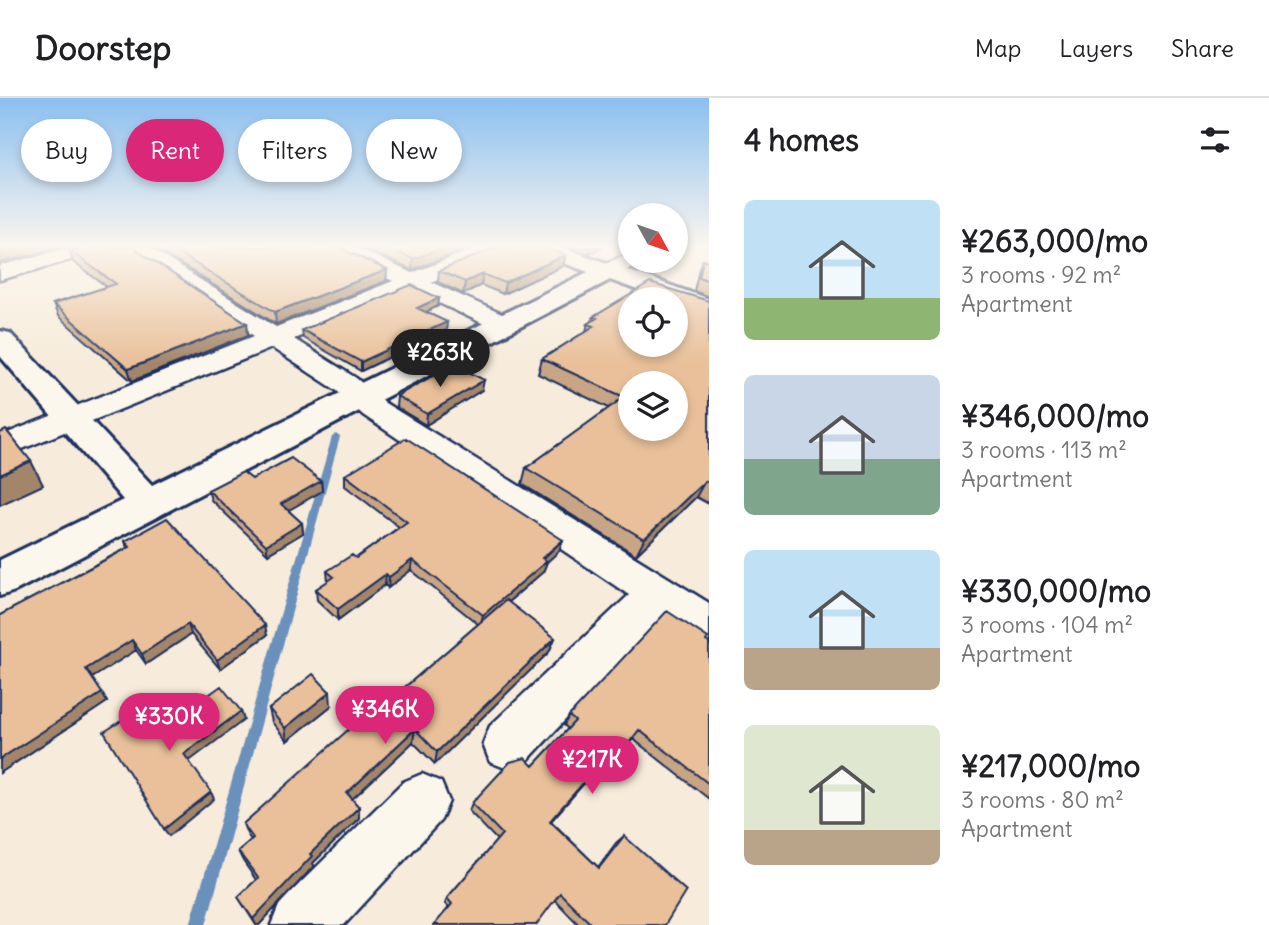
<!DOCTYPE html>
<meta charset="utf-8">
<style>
:root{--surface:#fff;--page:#f6f6f6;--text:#202124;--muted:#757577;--line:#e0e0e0;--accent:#db2777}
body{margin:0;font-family:Delius,sans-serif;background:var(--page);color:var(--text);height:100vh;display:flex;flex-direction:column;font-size:26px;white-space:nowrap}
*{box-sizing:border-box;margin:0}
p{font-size:23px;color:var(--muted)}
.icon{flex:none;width:38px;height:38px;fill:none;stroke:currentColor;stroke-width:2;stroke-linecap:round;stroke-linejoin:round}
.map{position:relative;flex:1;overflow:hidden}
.panel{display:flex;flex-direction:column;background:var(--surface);width:560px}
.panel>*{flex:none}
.top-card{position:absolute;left:21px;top:21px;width:583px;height:63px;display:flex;gap:14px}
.needle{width:46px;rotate:130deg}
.controls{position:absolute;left:618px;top:105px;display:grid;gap:14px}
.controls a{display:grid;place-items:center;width:70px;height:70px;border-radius:50%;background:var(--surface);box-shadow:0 4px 10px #0003;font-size:35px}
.price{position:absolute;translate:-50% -60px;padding:0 16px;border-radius:24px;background:var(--accent);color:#fff;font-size:23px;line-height:46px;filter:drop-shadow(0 2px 4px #0008)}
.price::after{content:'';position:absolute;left:50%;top:42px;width:21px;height:16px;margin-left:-10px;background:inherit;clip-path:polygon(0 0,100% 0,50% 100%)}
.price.selected{background:#222;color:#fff}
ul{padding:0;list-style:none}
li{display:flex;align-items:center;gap:21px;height:175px;padding:0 35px}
li span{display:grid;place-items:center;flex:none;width:196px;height:140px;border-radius:10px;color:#555}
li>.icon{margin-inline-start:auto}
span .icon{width:84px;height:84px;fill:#fffc;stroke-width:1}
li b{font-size:30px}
h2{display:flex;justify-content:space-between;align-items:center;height:84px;padding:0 35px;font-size:30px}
.chip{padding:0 24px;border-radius:32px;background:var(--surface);box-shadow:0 4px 10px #0003;font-size:24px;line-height:63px}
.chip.selected{background:var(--accent);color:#fff}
header{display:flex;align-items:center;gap:42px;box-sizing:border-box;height:98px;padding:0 35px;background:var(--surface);border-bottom:2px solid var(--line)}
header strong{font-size:33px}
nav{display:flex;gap:38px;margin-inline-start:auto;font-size:24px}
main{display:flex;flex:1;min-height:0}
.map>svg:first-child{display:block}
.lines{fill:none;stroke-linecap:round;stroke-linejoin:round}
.stream{fill:#6a90bc;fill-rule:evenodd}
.street-casing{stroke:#1b2f5e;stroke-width:5}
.secondary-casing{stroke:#1b2f5e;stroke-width:6}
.street{fill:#fbf7ec;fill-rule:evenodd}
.secondary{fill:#fbf7ec;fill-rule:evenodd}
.wall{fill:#c8a584;stroke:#1b2f5e;stroke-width:2}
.shaded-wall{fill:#a3866b;stroke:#1b2f5e;stroke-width:2}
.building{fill:#e9c099;stroke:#1b2f5e;stroke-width:2;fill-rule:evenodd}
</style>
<header>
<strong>Doorstep</strong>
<nav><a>Map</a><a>Layers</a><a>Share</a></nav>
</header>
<main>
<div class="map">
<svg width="709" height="827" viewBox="0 0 709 827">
<rect width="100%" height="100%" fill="#f7ecdb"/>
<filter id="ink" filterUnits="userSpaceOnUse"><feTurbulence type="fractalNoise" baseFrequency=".0143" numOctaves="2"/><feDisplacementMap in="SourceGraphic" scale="14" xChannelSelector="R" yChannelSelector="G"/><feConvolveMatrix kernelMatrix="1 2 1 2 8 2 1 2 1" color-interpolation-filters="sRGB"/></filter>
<g filter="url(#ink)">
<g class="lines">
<path class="stream" d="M336,336L340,339L206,827H190L332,339Z"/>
<g class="street-casing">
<path id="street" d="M71,149H104L101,153L0,182V168Z
M124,149H148L276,229L393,183L330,153L327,149H354L412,175L479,149H507L504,153L431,184L513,221L517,226L513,231L504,234L495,231L411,192L294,241L356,280L385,305L709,505V546L694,541L661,519L526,664L508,671L490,664L483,646L490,628L629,497L363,317L336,292L272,250L0,360V338L254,238Z
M422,676L441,684L449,703L441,722L344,827H271L280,805L403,684Z"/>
</g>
<g class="secondary-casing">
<path id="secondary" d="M531,149H562L607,165L630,155V163H641L627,172L709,201V218L676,206V201H662L610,182L15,493L0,498V462L123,402L0,258V233L10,235L152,387L588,174L534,154Z"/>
</g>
<use href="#street" class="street"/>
<use href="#secondary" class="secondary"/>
</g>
<path class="wall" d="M153,149H338L387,172L386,183L276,226Z
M360,149H472L412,172Z
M569,149H602L588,156Z
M70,153L247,225L248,237L132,283L58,218L53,206L107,189L73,164Z
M566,157L563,168L503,196L481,187L463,196L438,184L439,173Z
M703,162L709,163V199L694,193L698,176Z
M439,200L438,208L425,214L447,224L446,232L361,273L303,240L302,232Z
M709,203V406L696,399L636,457L522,386L526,370L609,310L538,276L542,261L586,233L588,226L592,224L593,219Z
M482,292L426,327L396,309L397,298Z
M345,377L563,442L559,453L547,464L543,474L508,504L555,540L549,554L435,666L413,644L352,701L359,720L313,765L314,768L259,827H256L238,799L256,782L243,763L238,753L251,742L247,736L243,726L361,627L478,526L411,472L388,490L385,487L338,522L317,502L316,491L328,483L327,473L356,460L399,429L345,388Z
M252,381L321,383L322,393L288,412L302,425L303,435L268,456L211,402L208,392Z
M125,443L267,537L220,571L191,536L146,566L136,552L92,580L107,604L0,675V517L127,450Z
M706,543L709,545V701L633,641L611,667L605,661L551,723L598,769L616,745L624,738L665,827H579L555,802L449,810L445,806L447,800L497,742L469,713L472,705L533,668L568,631L564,627L569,618Z
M331,608L287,643L272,624L269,611Z"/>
<path class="shaded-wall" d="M17,149H61L0,165V153Z
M446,149H472L412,172L413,161Z
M590,149H602L588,156Z
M566,157L563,168L503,196L505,185Z
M387,172L386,183L276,226L275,214Z
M483,176L481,187L463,196L465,184Z
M439,200L438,208L416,219L417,210Z
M447,224L446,232L361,273V264Z
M247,225L248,237L132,283L128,271Z
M484,282L482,292L426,327L427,316Z
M31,363L43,387L0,407V377Z
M321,383L322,393L282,416L281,406Z
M705,383L696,399L636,457L644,441Z
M302,425L303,435L268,456L266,447Z
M563,442L559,453L547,464L543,474L480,528L483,517Z
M412,462L411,472L388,490L389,479Z
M386,476L385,487L338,522V511Z
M188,526L191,536L146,566L142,556Z
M265,527L267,537L220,571L217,562Z
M555,540L549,554L435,666L437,654Z
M132,542L136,552L92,580L86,571Z
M330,594L331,608L287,643L285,630Z
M102,595L107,604L0,675V661Z
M241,613L244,622L188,664L184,656Z
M415,631L413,644L347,706V695Z
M611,653L605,661L545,730L550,723Z
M211,694L214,701L169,738L164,731Z
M359,709V720L313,765L314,768L259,827H256L253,821L310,756Z"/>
<path class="building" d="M0,149H17L0,153Z
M84,149H132L247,225L128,271L53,206L116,186L70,153Z
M168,149H338L387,172L275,214Z
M384,149H446L413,161Z
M497,149H544L566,157L505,185L483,176L465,184L439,173Z
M703,162L709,163V183L699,179Z
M650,185L709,203V385L705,383L644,441L526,370L624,299L542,261L594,228L588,226L597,220L593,219ZM630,201H676V247H630ZM630,285H676V331H630Z
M411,187L439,200L417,210L447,224L361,264L302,232Z
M454,266L484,282L427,316L397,298Z
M6,332L31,363L0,377V335Z
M406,340L563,442L542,460L547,463L483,517L412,462L389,479L386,476L338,511L316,491L334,479L327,473L352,457L356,460L407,424L345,377Z
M291,360L321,383L281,406L302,425L266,447L208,392L243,374L252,381Z
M167,420L265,527L217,562L188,526L142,556L132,542L86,571L102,595L0,661V517L130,449L125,443Z
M506,502L555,540L437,654L415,631L347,695L359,709L310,756L312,758L253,821L238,799L258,780L238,753L253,740L243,726L358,623L361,627Z
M667,513L708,540L706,543L709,545V686L639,632L618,659L611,653L550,723L599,770L624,738L686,793L665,827H592L560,795L536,827H434L452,806L447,800L502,736L472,705L510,664L525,660L533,668L575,623L569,618Z
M313,576L330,594L285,630L269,611Z
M221,588L241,613L184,656L211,694L164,731L104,634L149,605L165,628Z"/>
</g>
<linearGradient id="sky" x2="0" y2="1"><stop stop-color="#8bbff0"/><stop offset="0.56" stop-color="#fbf6ef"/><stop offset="1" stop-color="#fbf6ef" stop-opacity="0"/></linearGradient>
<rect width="709" height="265" fill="url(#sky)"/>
</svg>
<div class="controls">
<a><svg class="needle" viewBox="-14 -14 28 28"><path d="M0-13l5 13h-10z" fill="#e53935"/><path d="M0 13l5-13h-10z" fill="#757577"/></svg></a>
<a><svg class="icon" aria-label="locate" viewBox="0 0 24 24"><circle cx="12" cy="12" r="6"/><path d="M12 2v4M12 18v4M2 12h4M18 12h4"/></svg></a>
<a><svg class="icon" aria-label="layers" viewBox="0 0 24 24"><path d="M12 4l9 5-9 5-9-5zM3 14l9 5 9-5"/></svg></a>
</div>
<b class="price selected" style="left:440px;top:291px">¥263K</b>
<b class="price" style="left:385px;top:648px">¥346K</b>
<b class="price" style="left:169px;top:655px">¥330K</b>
<b class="price" style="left:592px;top:698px">¥217K</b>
<div class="top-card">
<a class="chip">Buy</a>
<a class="chip selected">Rent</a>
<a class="chip">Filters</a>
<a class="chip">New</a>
</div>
</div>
<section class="panel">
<h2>4 homes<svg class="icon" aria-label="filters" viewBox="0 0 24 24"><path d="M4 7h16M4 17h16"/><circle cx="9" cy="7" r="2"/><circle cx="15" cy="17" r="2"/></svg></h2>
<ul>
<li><span style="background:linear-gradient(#bfe0f5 70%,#8fb573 0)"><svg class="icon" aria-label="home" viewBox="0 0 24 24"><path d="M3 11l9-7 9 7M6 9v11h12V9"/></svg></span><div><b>¥263,000/mo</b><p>3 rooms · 92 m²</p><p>Apartment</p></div></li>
<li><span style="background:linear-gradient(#c9d6e8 60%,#7fa58c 0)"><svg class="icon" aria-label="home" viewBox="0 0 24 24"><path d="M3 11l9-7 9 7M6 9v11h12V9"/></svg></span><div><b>¥346,000/mo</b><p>3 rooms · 113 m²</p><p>Apartment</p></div></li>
<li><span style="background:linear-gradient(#bfe0f5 70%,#b9a48a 0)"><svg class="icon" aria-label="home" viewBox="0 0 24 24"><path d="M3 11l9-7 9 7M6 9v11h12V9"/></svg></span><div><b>¥330,000/mo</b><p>3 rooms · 104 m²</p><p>Apartment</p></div></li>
<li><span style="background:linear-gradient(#dfe7d0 75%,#b9a48a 0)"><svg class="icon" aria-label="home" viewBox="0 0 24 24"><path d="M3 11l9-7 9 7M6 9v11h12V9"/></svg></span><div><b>¥217,000/mo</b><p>3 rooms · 80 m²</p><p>Apartment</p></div></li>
</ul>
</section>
</main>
